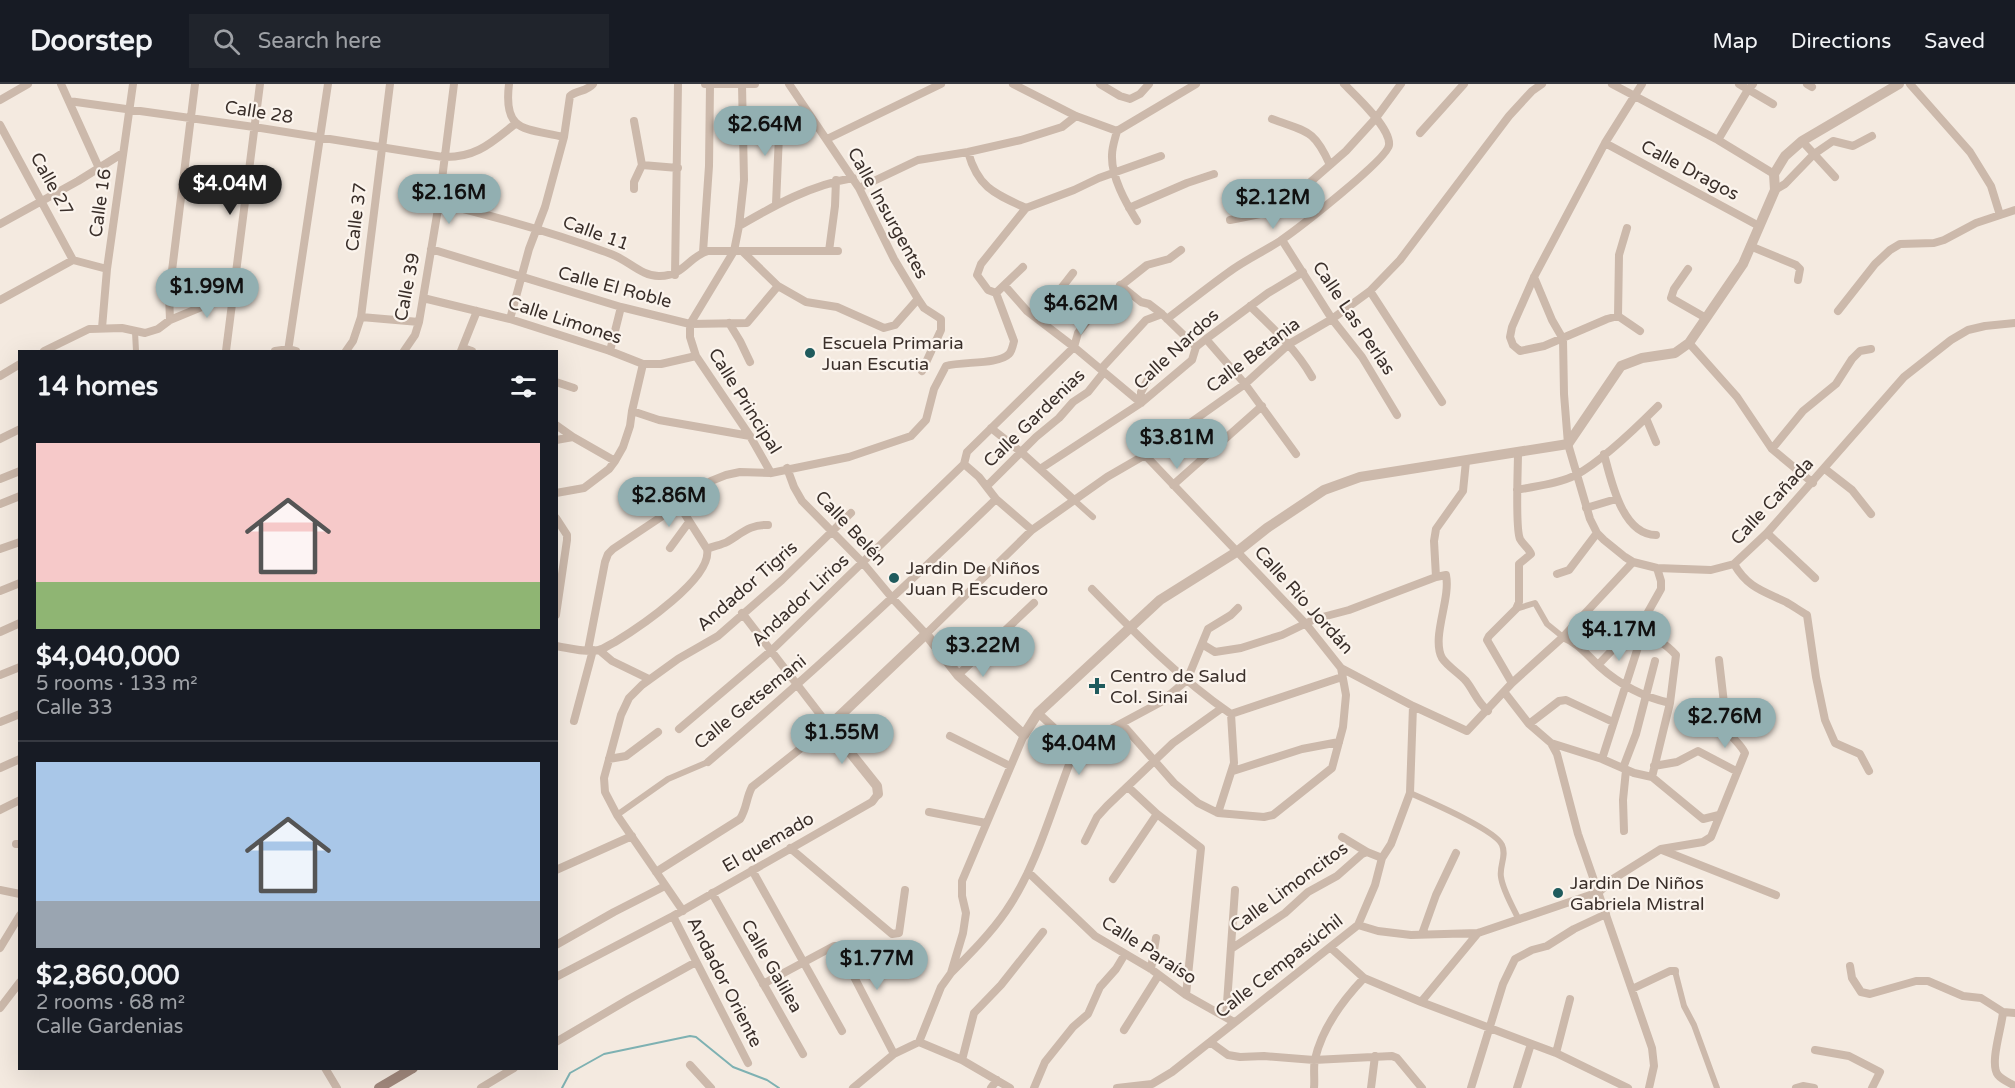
<!DOCTYPE html>
<meta charset="utf-8">
<style>
:root{--surface:#171b24;--page:#20242c;--text:#f1f3f6;--muted:#9ea1a6;--line:#363941;--accent:#92afb1}
body{margin:0;font-family:"Varela Round",sans-serif;background:var(--page);color:var(--text);height:100vh;display:flex;flex-direction:column;font-size:22px;white-space:nowrap}
*{box-sizing:border-box;margin:0}
p{font-size:20px;color:var(--muted)}
.icon{flex:none;width:33px;height:33px;fill:none;stroke:currentColor;stroke-width:2;stroke-linecap:round;stroke-linejoin:round}
.map{position:relative;flex:1;overflow:hidden}
.side{position:absolute;left:18px;top:266px;width:540px;height:720px;display:flex;flex-direction:column;background:var(--surface);border-radius:0px;box-shadow:0 6px 24px #0002}
.side>*{flex:none}
.price{position:absolute;translate:-50% -51px;padding:0 14px;border-radius:21px;background:var(--accent);color:#111;font-size:20px;line-height:39px;filter:drop-shadow(0 2px 3px #0008)}
.price::after{content:'';position:absolute;left:50%;top:36px;width:18px;height:14px;margin-left:-9px;background:inherit;clip-path:polygon(0 0,100% 0,50% 100%)}
.price.active{background:#222;color:#fff}
ul{padding:0;list-style:none}
li{display:grid;align-content:center;gap:12px;height:318px;padding:0 18px}
li+li{border-top:2px solid var(--line)}
li span{display:grid;place-items:center;height:186px;border-radius:0px;color:#555}
li>.icon{margin-inline-start:auto}
span .icon{width:108px;height:108px;fill:#fffc;stroke-width:1}
li b{font-size:26px}
h2{display:flex;justify-content:space-between;align-items:center;height:72px;padding:0 18px;font-size:26px}
header{display:flex;align-items:center;gap:36px;box-sizing:border-box;height:84px;padding:0 30px;background:var(--surface);border-bottom:2px solid var(--line)}
header strong{font-size:28px}
nav{display:flex;gap:33px;margin-inline-start:auto;font-size:21px}
.search{width:420px;height:54px;background:var(--page);display:flex;align-items:center;gap:15px;box-sizing:border-box;padding:0 21px;border-radius:0px;color:var(--muted);font-size:22px}
.map>svg:first-child{display:block}
.lines{fill:none;stroke-linecap:round;stroke-linejoin:round}
.stream{stroke:#7eb1b2;stroke-width:2}
.pedestrian{stroke:#ccb9ab;stroke-width:6}
.minor{stroke:#ccb9ab;stroke-width:8}
.tertiary{stroke:#ccb9ab;stroke-width:10}
.secondary{stroke:#a0887c;stroke-width:10}
.poi-dot{fill:#1f5b5d;stroke:#fbf4ed;stroke-width:2}
.labels{text-anchor:middle;dominant-baseline:central;stroke-width:4.5;stroke-linejoin:round;paint-order:stroke}
.street-label{font-size:18px;fill:#3a2f2a;stroke:#fbf4ed}
.poi-label{font-size:18px;fill:#3a2f2a;stroke:#fbf4ed;text-anchor:start}
</style>
<header>
<strong>Doorstep</strong>
<div class="search"><svg class="icon" aria-label="search" viewBox="0 0 24 24"><circle cx="10" cy="10" r="6"/><path d="M15 15l6 6"/></svg>Search here</div>
<nav><a>Map</a><a>Directions</a><a>Saved</a></nav>
</header>
<div class="map">
<svg width="2015" height="1004" viewBox="0 0 2015 1004">
<rect width="100%" height="100%" fill="#f4eae0"/>
<g class="lines">
<path class="stream" d="M562,1004L570,989L604,970L690,952L696,953L733,983L767,996L779,1004"/>
<path class="pedestrian" d="M135,248L136,267
M1074,416L1093,433
M1516,525L1535,519L1547,540L1563,553
M1410,709C1428,717 1496,746 1502,761C1507,772 1499,782 1501,793C1503,807 1513,823 1519,836
M617,731L668,695L708,678
M1675,887L1684,922L1694,941L1717,1004"/>
<path class="minor" d="M61,0L99,84
M509,0C503,49 525,44 564,53
M705,0H755
M789,0L859,104L894,175L918,215L924,224L941,235V246L922,287
M1013,0L1076,32L1117,47
M1100,0L1120,12L1130,15L1140,10L1149,0
M1612,0L1718,56L1774,90
M1739,0L1773,20
M1807,0L1812,3
M1910,0L1970,68L1991,102L2000,131
M742,1L744,96L739,142L734,167L690,240V253L696,272L750,352L771,389
M0,16L28,0
M69,17L254,43L443,73C476,74 491,59 515,40
M1272,35C1307,48 1314,45 1330,81
M634,37L642,81L634,98V105
M0,41L73,176
M1117,47C1115,55 1112,63 1112,71C1111,93 1126,119 1137,137
M1117,47L1196,0
M1420,49L1464,0
M827,55L941,0
M1718,56L1746,9L1753,0
M1802,57L1835,93
M1605,59L1759,142
M968,68C978,104 995,110 1026,124
M642,81L678,84
M859,104L918,76L968,68L1021,56L1062,43L1076,32
M1775,106L1785,100L1814,70L1833,57L1853,62L1872,52
M439,119C497,133 555,149 611,170C628,176 642,193 660,192C684,192 688,173 708,167H838
M776,120L780,28
M1129,124L1187,99L1214,90
M1230,136L1265,129L1283,121L1299,108L1346,67L1376,34L1401,0
M0,140L78,97L123,69
M739,142C775,121 811,101 853,94
M1282,156L1332,235L1362,273L1397,331
M1750,162L1796,181L1800,185L1798,196
M431,165L621,223L690,240L747,239L778,202
M829,167L835,122L836,96
M703,168L709,82L710,1
M743,168L778,202L806,218L837,223L884,244L895,241L918,215
M1688,185L1674,205L1671,214L1706,234
M675,191L678,0
M1534,193L1552,236L1563,255L1564,310L1568,360L1590,435L1597,449L1604,456L1625,473L1633,478L1657,484L1711,486L1734,480L1767,449L1904,293L1951,256L1968,246L1985,242L2015,239
M1120,201L1141,218L1149,220L1162,230L1196,263
M1005,202L1027,227L1074,263L1141,319
M1370,207L1442,318
M996,209L1023,183
M423,214L510,235L610,267L643,280H661L696,272
M0,216L73,176L107,185
M1250,222C1273,244 1296,265 1312,293
M1838,227L1875,180L1890,166L1900,160L1934,159L1944,156L1976,139L2015,126
M1618,232L1619,171L1627,144
M361,233L419,238
M1038,234L1073,189
M510,235L529,165L545,123L564,53L570,12C577,6 586,8 593,0
M1167,235C1188,219 1208,203 1229,188C1245,176 1263,168 1280,157C1296,146 1388,75 1389,61C1391,44 1355,11 1344,0
M170,236L169,211L195,0
M729,239L740,257L750,278
M102,244L107,185L133,0
M1640,247L1618,232L1607,235L1544,262L1520,267L1513,261L1510,253L1512,243L1534,193L1605,59L1642,0
M1206,255L1245,300L1296,370
M1689,259L1737,313L1772,365L1813,399
M463,264L472,267
M44,267L89,245L122,244L145,249L158,245L170,236L233,210
M226,267L260,0
M275,267L289,265L296,267
M288,267L328,0
M346,267L353,257L361,233L390,0
M404,267L415,251L419,238L439,119L454,0
M461,267L477,227
M610,267L621,223
M1101,285L1146,236L1162,230
M0,292L20,280
M556,298L574,304
M1141,319V308L1152,288
M632,327L659,336L750,352
M1646,334L1656,358
M556,341L573,353
M991,344L1021,368L1074,416
M0,355L20,345
M556,356L573,353L615,377
M1772,365L1803,327L1836,300L1852,275L1860,267L1871,265
M1604,370C1611,396 1622,451 1656,451
M1145,371L1306,540L1341,584L1413,622L1467,647L1512,599L1563,553L1633,478
M787,384L794,403L802,417L863,479L893,515L926,550L1032,446L1107,393L1145,371L1245,300L1289,260L1332,235L1370,207L1400,176L1509,32L1532,7L1542,0
M1040,385L1141,319L1192,276L1196,263L1206,255L1268,209L1303,188
M1825,385L1852,406L1871,430
M0,395L20,387
M1173,401L1262,322
M987,402L1036,353L1059,334L1073,318L1088,308L1104,288
M1517,406C1536,402 1558,400 1576,391C1602,377 1636,344 1658,322
M556,409L584,404L609,385L615,377L623,363L630,342L632,327L643,280
M0,420L20,412
M1586,424L1616,415
M556,434L567,451V456L556,531
M1032,446L996,415L979,393L964,380L967,368L1074,263L1078,249L1104,215L1147,181L1169,175L1181,166
M1767,449L1815,494
M670,464L689,438
M0,465L20,458
M707,465C714,462 721,461 727,458C741,450 750,440 768,441
M1734,480C1748,504 1763,507 1786,518C1793,522 1800,527 1807,531L1816,593L1825,636L1835,659L1860,670L1869,687
M1557,490L1569,486L1597,449
M1436,493L1434,457L1436,445L1463,407L1466,377
M1092,505C1135,549 1180,595 1231,630L1342,593
M0,507L20,499
M0,548L20,539
M1563,553C1578,559 1587,571 1599,582C1620,601 1643,613 1670,619
M1639,556C1655,552 1666,560 1676,571L1670,619L1652,693
M1202,560L1215,568L1241,564L1282,551L1315,535L1349,526L1436,493L1446,491C1451,515 1431,553 1442,574C1448,583 1459,589 1466,597C1474,607 1477,618 1488,627
M556,562C569,564 586,569 599,566C604,565 610,560 615,558C638,544 713,494 707,465L679,421
M588,566L605,478L608,470L613,465L679,421L711,397L726,391L740,388L771,389L849,373L911,352L926,336L934,305L946,282C962,277 998,281 1009,270C1012,267 1013,261 1014,257L996,209L988,206L977,191L981,180L1026,124L1074,106L1099,94L1161,72
M599,566L612,577L649,595
M1598,581L1619,559L1630,552L1639,556
M0,591L20,583
M958,591L1034,519
M1512,599L1487,556L1489,552L1516,525L1519,518V480L1531,470C1529,464 1523,461 1520,455C1515,444 1518,385 1518,369
M1505,609L1529,640L1551,659L1557,670L1578,750L1652,964L1654,982L1649,1004
M1038,629L1078,666
M574,637L593,566
M0,638L20,630
M1122,640L1174,699L1198,719L1218,729L1264,733L1273,731L1332,684L1343,643L1346,611L1341,584
M1529,640L1559,617L1566,616L1613,638
M679,645L772,566L964,380
M950,652L1010,682
M1551,659L1602,675L1634,689L1652,693L1703,735L1719,731
M609,675L626,672L658,648
M1602,675L1639,560L1643,537L1661,505V497L1657,484
M708,678C808,593 903,505 996,415
M1654,682L1677,678L1698,667L1736,687
M0,684L20,675
M1623,684L1636,650L1655,577
M1233,687L1302,665L1339,658
M1128,703L1157,730L1201,764L1186,911
M0,726L20,716
M929,728L986,739
M1218,729L1234,679L1231,630
M1624,747L1623,716L1626,686
M1342,753L1367,768L1382,774
M1085,757L1097,733L1107,722L1173,659L1222,624
M16,760H20
M790,764L892,850L899,849L905,806
M1662,766L1776,811
M556,786L632,752
M752,786L842,947
M656,788L740,735C747,724 746,714 752,703L829,642L742,529
M1028,788L1095,852L1151,885L1186,911L1234,938
M1113,795L1157,730
M0,806L20,810
M712,809L803,970
M683,827L617,731L605,708L604,694L621,631L629,614L642,601L678,575L718,552L782,496L851,429
M673,832L748,979
M1358,841L1378,847L1411,851L1478,849L1599,808L1613,795L1661,765L1703,758L1711,753L1745,669C1740,659 1732,655 1727,645L1719,576
M1422,850L1436,811L1456,769
M556,861L614,828L665,802
M0,864L20,831
M1331,864L1364,894L1421,918L1556,969L1628,1004
M1231,865L1285,829L1308,808L1337,792L1362,770L1367,768
M1850,882L1852,894L1861,908L1870,910L1916,897H1928L1963,912L1981,914L2003,928L2015,929
M1151,885L1156,854
M951,889C970,870 991,849 1006,827C1035,786 1052,725 1070,678L1078,666L1094,654L1161,618L1187,596L1208,545L1231,531L1238,524
M556,893L673,832L872,718L878,710
M763,900L834,862H838L894,970
M1632,905L1670,887H1675
M1421,918L1478,849
M0,924L20,898
M2003,928C2002,943 1989,980 1998,991C2002,996 2010,999 2015,1002
M1226,933L1235,806
M1124,946L1158,892
M556,958L629,915L696,878
M919,958L941,903L951,889L963,849L966,829L962,812V797L1024,651
M1210,958L1228,971L1240,973L1264,972L1314,976L1392,972L1397,974L1422,1004
M1815,966L1849,972L1880,988L1872,1004
M1556,969L1570,915
M962,976L974,929L1001,901L1043,848
M690,981L711,1004
M325,984L337,1004
M481,1004L514,984
M853,1004L894,970L919,958L962,976L1010,1004
M991,1004L997,996
M1034,1004L1045,978L1073,943L1088,930L1100,903L1116,885L1125,870
M1117,1004L1152,1000L1172,988L1358,841L1375,801L1382,774L1391,760L1410,709L1413,622
M1314,1004C1315,995 1313,984 1315,975C1322,945 1343,916 1364,894
M1371,1004L1375,972
M1471,1004L1503,900L1515,875L1532,866L1547,862L1574,845L1606,830
M1517,1004L1531,960
M1796,1004L1803,1002L1814,1004"/>
<path class="tertiary" d="M878,710L877,702L829,642L926,550L958,591L1024,651L1038,629L1160,516L1238,467L1267,444L1324,406L1360,393L1568,360L1621,282L1642,274L1675,269L1689,259L1743,180L1775,106L1774,90L1785,72L1802,57L1899,0"/>
<path class="secondary" d="M379,1004L413,984"/>
</g>
<g class="poi-dot">
<circle cx="810" cy="269" r="6"/>
<circle cx="894" cy="494" r="6"/>
<path d="M1094 593h6v6h6v6h-6v6h-6v-6h-6v-6h6z"/>
<circle cx="1558" cy="809" r="6"/>
</g>
<g class="labels">
<g class="street-label">
<text transform="translate(259 28) rotate(9)">Calle 28</text>
<text transform="translate(1690 86) rotate(28)">Calle Dragos</text>
<text transform="translate(52 100) rotate(61)">Calle 27</text>
<text transform="translate(100 119) rotate(-82)">Calle 16</text>
<text transform="translate(888 129) rotate(61)">Calle Insurgentes</text>
<text transform="translate(356 133) rotate(-83)">Calle 37</text>
<text transform="translate(596 149) rotate(20)">Calle 11</text>
<text transform="translate(407 203) rotate(-79)">Calle 39</text>
<text transform="translate(615 203) rotate(15)">Calle El Roble</text>
<text transform="translate(1354 234) rotate(56)">Calle Las Perlas</text>
<text transform="translate(565 236) rotate(18)">Calle Limones</text>
<text transform="translate(1176 265) rotate(-43)">Calle Nardos</text>
<text transform="translate(1253 271) rotate(-37)">Calle Betania</text>
<text transform="translate(745 317) rotate(58)">Calle Principal</text>
<text transform="translate(1034 334) rotate(-44)">Calle Gardenias</text>
<text transform="translate(1772 417) rotate(-47)">Calle Cañada</text>
<text transform="translate(851 444) rotate(47)">Calle Belén</text>
<text transform="translate(747 502) rotate(-41)">Andador Tigris</text>
<text transform="translate(800 516) rotate(-43)">Andador Lirios</text>
<text transform="translate(1304 516) rotate(48)">Calle Río Jordán</text>
<text transform="translate(750 618) rotate(-39)">Calle Getsemani</text>
<text transform="translate(768 758) rotate(-30)">El quemado</text>
<text transform="translate(1289 803) rotate(-36)">Calle Limoncitos</text>
<text transform="translate(1149 866) rotate(33)">Calle Paraíso</text>
<text transform="translate(772 882) rotate(60)">Calle Galilea</text>
<text transform="translate(1279 882) rotate(-38)">Calle Cempasúchil</text>
<text transform="translate(725 898) rotate(63)">Andador Oriente</text>
</g>
<g class="poi-label">
<text x="822" y="259">Escuela Primaria<tspan x="822" dy="21">Juan Escutia</tspan></text>
<text x="906" y="484">Jardin De Niños<tspan x="906" dy="21">Juan R Escudero</tspan></text>
<text x="1110" y="592">Centro de Salud<tspan x="1110" dy="21">Col. Sinai</tspan></text>
<text x="1570" y="799">Jardin De Niños<tspan x="1570" dy="21">Gabriela Mistral</tspan></text>
</g>
</g>
</svg>
<b class="price" style="left:765px;top:73px">$2.64M</b>
<b class="price active" style="left:230px;top:132px">$4.04M</b>
<b class="price" style="left:449px;top:141px">$2.16M</b>
<b class="price" style="left:1273px;top:146px">$2.12M</b>
<b class="price" style="left:207px;top:235px">$1.99M</b>
<b class="price" style="left:1081px;top:252px">$4.62M</b>
<b class="price" style="left:1177px;top:386px">$3.81M</b>
<b class="price" style="left:669px;top:444px">$2.86M</b>
<b class="price" style="left:1619px;top:578px">$4.17M</b>
<b class="price" style="left:983px;top:594px">$3.22M</b>
<b class="price" style="left:1725px;top:665px">$2.76M</b>
<b class="price" style="left:842px;top:681px">$1.55M</b>
<b class="price" style="left:1079px;top:692px">$4.04M</b>
<b class="price" style="left:877px;top:907px">$1.77M</b>
<section class="side">
<h2>14 homes<svg class="icon" aria-label="filters" viewBox="0 0 24 24"><path d="M4 7h16M4 17h16"/><circle cx="9" cy="7" r="2"/><circle cx="15" cy="17" r="2"/></svg></h2>
<ul>
<li><span style="background:linear-gradient(#f6c9c9 75%,#8fb573 0)"><svg class="icon" aria-label="home" viewBox="0 0 24 24"><path d="M3 11l9-7 9 7M6 9v11h12V9"/></svg></span><div><b>$4,040,000</b><p>5 rooms · 133 m²</p><p>Calle 33</p></div></li>
<li><span style="background:linear-gradient(#a9c7e8 75%,#9aa5b1 0)"><svg class="icon" aria-label="home" viewBox="0 0 24 24"><path d="M3 11l9-7 9 7M6 9v11h12V9"/></svg></span><div><b>$2,860,000</b><p>2 rooms · 68 m²</p><p>Calle Gardenias</p></div></li>
</ul>
</section>
</div>
